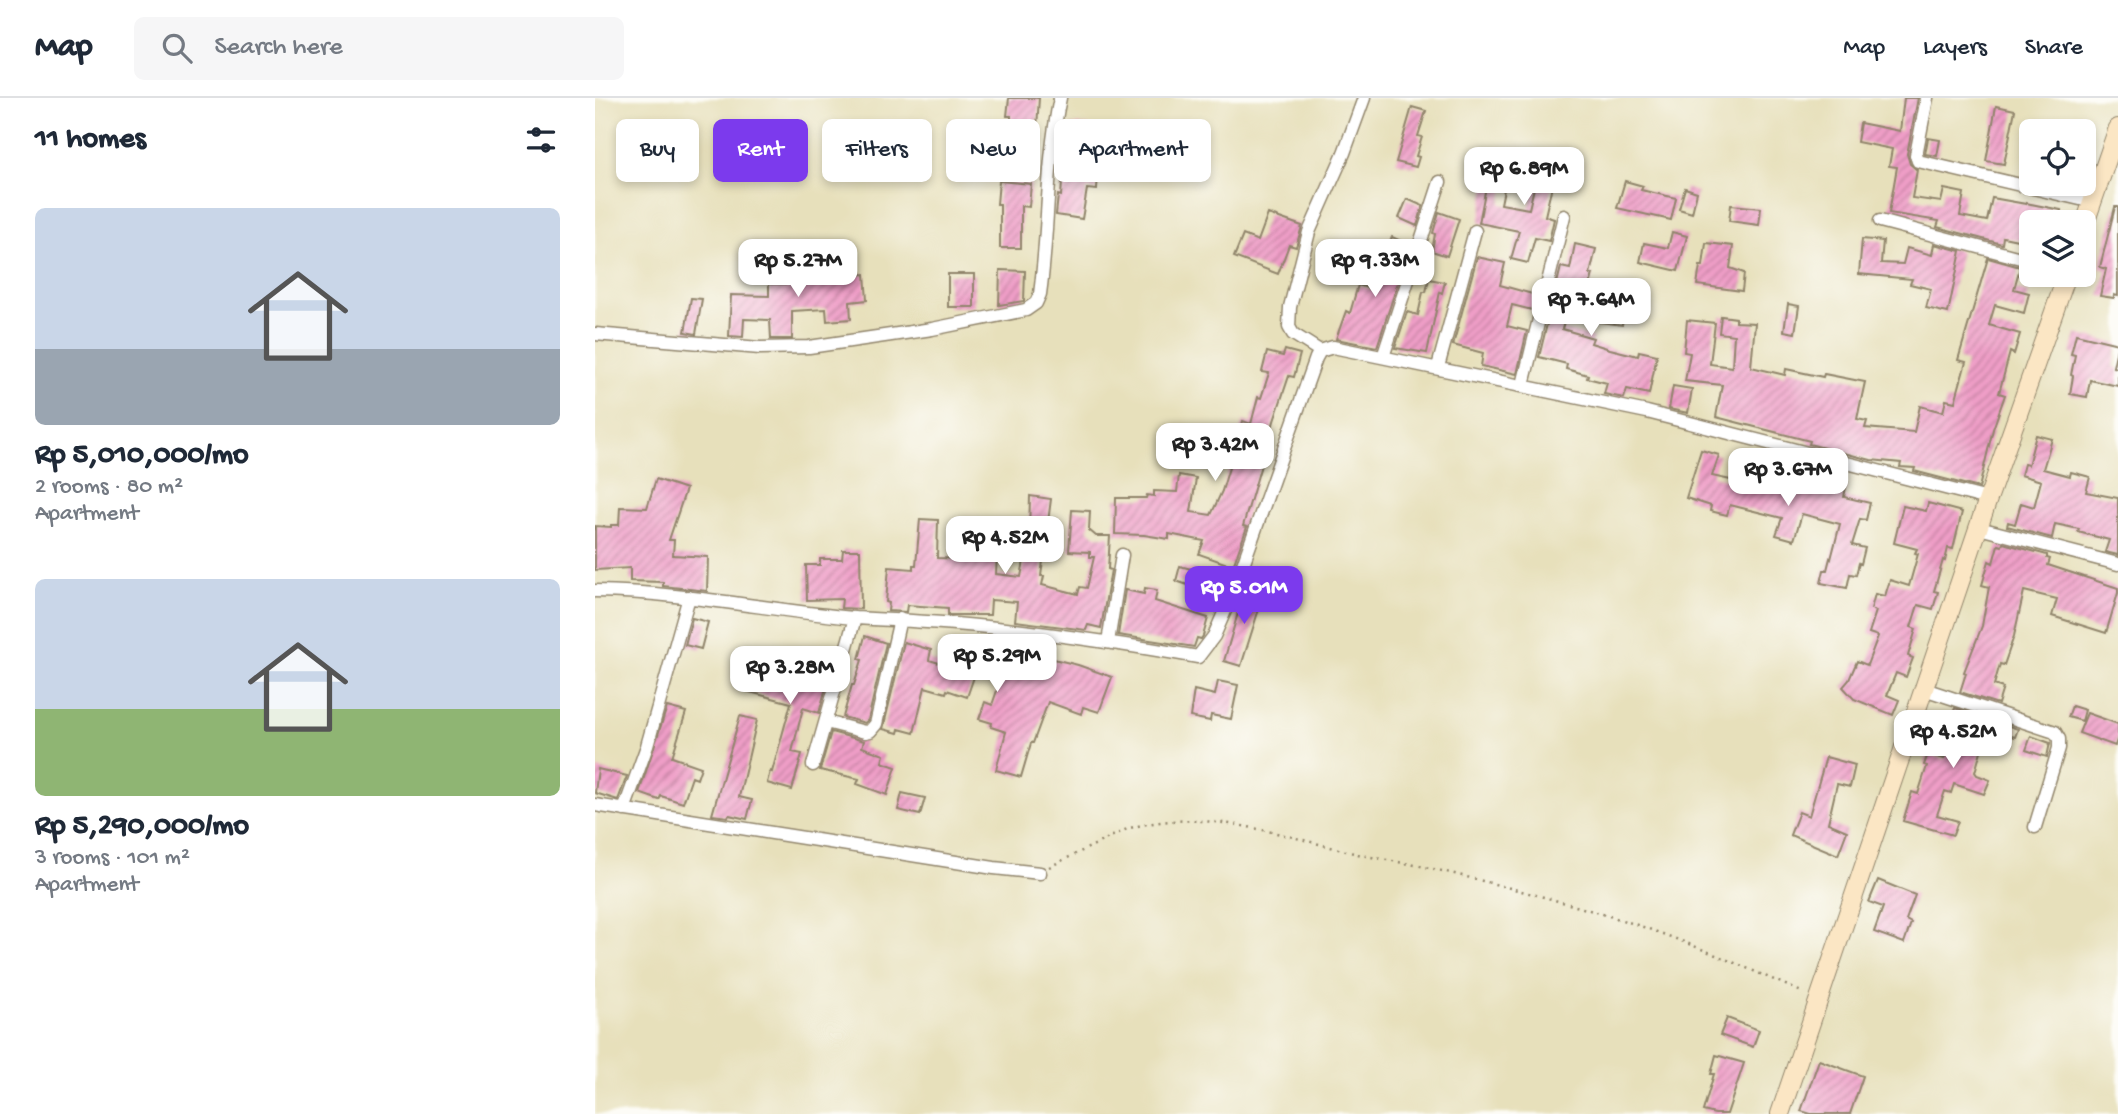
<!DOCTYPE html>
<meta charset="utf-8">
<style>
:root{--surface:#fff;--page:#f6f6f7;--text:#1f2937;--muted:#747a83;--line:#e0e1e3;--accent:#7c3aed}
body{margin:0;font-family:"Gochi Hand",sans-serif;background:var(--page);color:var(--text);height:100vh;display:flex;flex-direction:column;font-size:26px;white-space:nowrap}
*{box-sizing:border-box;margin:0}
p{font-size:23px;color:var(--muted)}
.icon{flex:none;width:38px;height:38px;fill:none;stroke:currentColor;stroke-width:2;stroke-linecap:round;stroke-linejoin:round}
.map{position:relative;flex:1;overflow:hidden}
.side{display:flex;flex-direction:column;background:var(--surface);width:595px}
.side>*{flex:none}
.banner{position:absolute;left:21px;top:21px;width:665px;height:63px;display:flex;gap:14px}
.tools{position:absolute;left:1424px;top:21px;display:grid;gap:14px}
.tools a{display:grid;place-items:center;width:77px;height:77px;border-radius:10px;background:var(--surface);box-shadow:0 4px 10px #0003;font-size:35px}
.price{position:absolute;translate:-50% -60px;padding:0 16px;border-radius:14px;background:#fff;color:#222;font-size:23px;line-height:46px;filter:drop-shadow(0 2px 4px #0008)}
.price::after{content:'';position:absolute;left:50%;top:42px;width:21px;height:16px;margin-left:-10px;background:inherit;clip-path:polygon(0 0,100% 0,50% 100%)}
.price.selected{background:var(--accent);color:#fff}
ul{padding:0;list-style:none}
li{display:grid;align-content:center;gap:14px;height:371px;padding:0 35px}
li span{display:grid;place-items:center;height:217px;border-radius:10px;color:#555}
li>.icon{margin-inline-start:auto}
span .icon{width:126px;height:126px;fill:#fffc;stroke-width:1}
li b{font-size:30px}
h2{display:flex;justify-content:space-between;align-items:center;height:84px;padding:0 35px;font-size:30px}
.pill{padding:0 24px;border-radius:10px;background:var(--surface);box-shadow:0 4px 10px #0003;font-size:24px;line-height:63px}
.pill.selected{background:var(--accent);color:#fff}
header{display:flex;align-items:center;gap:42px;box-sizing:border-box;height:98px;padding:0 35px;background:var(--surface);border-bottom:2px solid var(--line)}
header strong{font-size:33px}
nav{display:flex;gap:38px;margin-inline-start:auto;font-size:24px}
.search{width:490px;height:63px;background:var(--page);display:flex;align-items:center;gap:18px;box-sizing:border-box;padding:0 24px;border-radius:10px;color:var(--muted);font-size:26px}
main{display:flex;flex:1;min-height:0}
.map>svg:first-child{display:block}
.building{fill:url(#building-hatch)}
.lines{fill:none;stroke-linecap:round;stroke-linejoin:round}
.minor-casing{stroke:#91856c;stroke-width:15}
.secondary-casing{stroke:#91856c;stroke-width:20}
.path{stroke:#91856c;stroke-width:2.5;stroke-dasharray:2 5;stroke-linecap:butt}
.minor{stroke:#fff;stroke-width:12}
.secondary{stroke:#fbe6c4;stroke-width:18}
</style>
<header>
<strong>Map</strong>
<div class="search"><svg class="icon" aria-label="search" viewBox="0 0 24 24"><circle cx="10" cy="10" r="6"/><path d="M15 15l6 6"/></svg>Search here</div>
<nav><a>Map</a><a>Layers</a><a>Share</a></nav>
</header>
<main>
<section class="side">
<h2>11 homes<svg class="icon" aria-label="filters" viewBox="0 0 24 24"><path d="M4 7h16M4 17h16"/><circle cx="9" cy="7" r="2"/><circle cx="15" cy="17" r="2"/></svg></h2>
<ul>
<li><span style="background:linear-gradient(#c9d6e8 65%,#9aa5b1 0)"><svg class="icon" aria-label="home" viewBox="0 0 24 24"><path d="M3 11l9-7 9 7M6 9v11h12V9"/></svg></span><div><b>Rp 5,010,000/mo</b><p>2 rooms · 80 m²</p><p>Apartment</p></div></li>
<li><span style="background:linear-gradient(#c9d6e8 60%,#8fb573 0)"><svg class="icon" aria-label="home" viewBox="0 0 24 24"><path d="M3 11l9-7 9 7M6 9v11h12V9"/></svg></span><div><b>Rp 5,290,000/mo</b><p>3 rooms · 101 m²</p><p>Apartment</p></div></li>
</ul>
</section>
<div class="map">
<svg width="1523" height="1016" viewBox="0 0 1523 1016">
<defs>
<pattern id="building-hatch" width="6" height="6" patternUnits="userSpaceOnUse" patternTransform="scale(1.75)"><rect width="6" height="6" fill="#ef9ec7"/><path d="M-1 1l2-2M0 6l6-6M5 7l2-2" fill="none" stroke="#c381a1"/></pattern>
</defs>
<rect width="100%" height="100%" fill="#fdfcf7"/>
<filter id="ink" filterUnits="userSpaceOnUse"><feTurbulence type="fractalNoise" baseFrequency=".0143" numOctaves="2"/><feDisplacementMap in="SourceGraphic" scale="14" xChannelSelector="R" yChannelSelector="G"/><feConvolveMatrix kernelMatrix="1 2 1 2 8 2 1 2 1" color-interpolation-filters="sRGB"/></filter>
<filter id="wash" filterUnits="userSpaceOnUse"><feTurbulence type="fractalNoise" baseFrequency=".00686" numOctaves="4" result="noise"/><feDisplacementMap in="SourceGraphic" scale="28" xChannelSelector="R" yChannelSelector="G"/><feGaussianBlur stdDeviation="1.57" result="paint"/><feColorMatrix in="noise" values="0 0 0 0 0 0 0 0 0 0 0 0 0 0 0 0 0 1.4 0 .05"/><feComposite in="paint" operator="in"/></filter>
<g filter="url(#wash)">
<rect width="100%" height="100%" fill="#e7e0bb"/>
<g id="blocks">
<path class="building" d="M414,0H444L441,45L416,44V18H412Z
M1309,0H1323L1312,56L1315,66L1322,72L1317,100L1346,104L1349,91L1369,95L1365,118L1392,123L1397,100L1431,106V105L1466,112L1463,124H1437V145L1408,139L1407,146L1342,129L1344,123L1294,115L1302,69L1294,68L1297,51L1262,44L1265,25L1305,33Z
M1401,8L1420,12L1409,66L1391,63Z
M817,9L831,13L823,38L827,39L821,58L824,59L821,69L801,64Z
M476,27H494V46H476Z
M1333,40L1345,42L1342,58L1330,56Z
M946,60L977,66L974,85L958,83L950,118L959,121L954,143L940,140L933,165L916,161L924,133L884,125L894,73L912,77L906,106L934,111Z
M468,71L503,75L502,92L492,91L487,121L461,117L463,97L466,98Z
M404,83L436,86L434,109L426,108V150H405V106H402Z
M1030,83L1048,88L1046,92L1081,100L1076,122L1022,110Z
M1090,90L1102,94L1097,115L1084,111Z
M812,101L828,108L822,128L804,120Z
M1136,107L1166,110L1164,127L1134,123Z
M1520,109H1523V198L1519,197V200L1505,198L1511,171L1505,169Z
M844,114L864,121L852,158L837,153L840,136L838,135Z
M673,116L707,128L701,149L694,147L683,176L639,159L648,137L663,143Z
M1077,134L1092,138L1083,173L1045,164L1049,145L1073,150Z
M797,139L815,147L782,249L741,241L751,213L755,215L763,187L776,191L783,170Z
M1267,141L1288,143L1286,165L1308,166L1312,150L1337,157L1339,146L1366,153L1353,215L1331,210L1336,191L1315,186L1317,181L1264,176Z
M1111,145L1138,148L1135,170L1149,175L1147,193L1102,187L1105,168H1108Z
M980,146L1001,151L995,176H998L993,195L978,192L967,231L998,240L996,245L1015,251L1043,258L1044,253L1062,257L1054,296L1032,291L1029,300L1009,296L1012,285L992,280L993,277L971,271L972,266L944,259L966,169L975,171Z
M218,152L220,181L270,176L272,202L255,204L256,221L232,223L231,211L197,213V241H176L175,222L149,221L148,239L134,238L136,197L174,198V186H199L198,153Z
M882,159L910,165L905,187L941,197L937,212L917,207L912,228L932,233L922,276L886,268L888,255L858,247Z
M1393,160L1425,169L1419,191L1434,195L1429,215L1400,207L1394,227L1425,236L1419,256L1415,254L1404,295L1410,297L1398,331L1384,390L1319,373L1320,370L1305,369L1306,365L1276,362L1214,346L1215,343L1121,319L1127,287L1090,283L1095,255L1089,254L1092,222L1120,225L1115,266L1137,269L1139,237L1124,235L1126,218L1141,220V224L1160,225L1156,269L1190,277L1191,271L1228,279L1229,276L1270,284L1262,321L1272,323L1270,330L1319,334L1325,308L1348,314L1351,302L1360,304L1371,264L1363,262Z
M405,172L430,173L429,203L404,207Z
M353,176H379V209H353Z
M834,181L850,184L847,195L845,194L832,255L800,250L812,214L823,217L828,194H831Z
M96,200L107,201L101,236L90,234Z
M1193,206L1204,208L1200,235L1189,233Z
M1007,208L1029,211L1027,227L1004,224Z
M1481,236L1523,246L1518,269L1523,270V288L1495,282L1492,299L1475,296L1478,278L1476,277L1480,257L1476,256Z
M690,252L705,256L699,279L694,278L679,323L648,428L652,429L638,468L604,456L609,443L574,436V441L549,437L520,436L521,400H551L552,397L559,398V393L582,394L584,377L601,380L596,414L616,417L627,393L648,323L656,326L663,299L666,300L674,275L667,274L672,254L688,258Z
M1078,288L1097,291L1093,315L1074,311Z
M1441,337L1457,341L1448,371L1475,378L1476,374L1495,379L1491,394L1523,400V457L1510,454L1514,442L1483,434L1484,431L1460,426L1457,440L1412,428L1413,424L1420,426L1426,405L1439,409L1446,383L1426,377L1429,366L1433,367Z
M1106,352L1124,357L1117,378L1159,387L1164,365L1180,369L1178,377L1218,389L1220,380L1251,389L1249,399L1275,405L1271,422L1265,421L1257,447L1270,450L1266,466L1264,465L1261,477L1255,476L1252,490L1226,485L1229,472H1232L1235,460L1236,461L1245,426L1207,416L1199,442L1181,437L1187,420L1135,407L1132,417L1115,413L1116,408L1091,400Z
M61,381L91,391L74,442H79L78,457L113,459L112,493L68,488V484L35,483V470L0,472V428L16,429V427H24L25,409L52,410Z
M435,398L456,401L446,478H449L447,487L483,496L485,489L492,490L499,459H495V454L474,453L477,412L495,413L494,432L501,438H515L513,471L516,472L506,530L493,527L491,532L420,523L422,504L396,502L395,517H353V510L312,507L311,514L293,513L294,505L291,504L294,469L318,471V467H321L325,421L343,422L342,460L370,461L371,436L403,437L401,476L426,479L434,435Z
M1333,405L1367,414L1358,451L1353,450L1350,463L1348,462L1339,493L1343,494L1338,511L1323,507L1316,529L1321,531L1313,558L1318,560L1311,579L1301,575L1292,597L1304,602L1298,617L1259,601L1248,589L1254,582L1262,563L1272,567L1283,538L1274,535L1281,513L1276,511L1280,496L1290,498L1295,482L1314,488L1323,456L1320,455L1322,451L1299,445L1308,408L1331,413Z
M1408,445L1452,457V460L1455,461L1453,467L1523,490V495L1511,535L1457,518L1462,501L1429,493L1419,538L1409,567L1405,566L1399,587L1408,590L1403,606L1365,594L1371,575L1369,574L1387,528L1394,489L1387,487L1394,463L1398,465L1403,447L1407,448Z
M248,452H265L266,511L246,510L247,501L212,502L211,467H225V461H247Z
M585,468L607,474L602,490L581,483Z
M655,487L670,492L646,568L629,563L645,508L648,509Z
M550,490L562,492L560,503L613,520L608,538L606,541L602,540L599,549L523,537L530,492L549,496Z
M97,520L113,524L106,551L90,547Z
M270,538L291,545L273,622L270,625L248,619L257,587H259L267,562L264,561Z
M309,544L336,552L334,562L361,570L368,548L436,566L438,556L483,567L517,579L504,614L488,609L486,616L453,604L438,645H436L426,679L401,672L411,634L396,629L397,625L384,621L390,604L397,607L405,584L380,576L372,599L352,592L351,595L330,589L319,635L304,631L303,635L288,631Z
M162,552L181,557L175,577L203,585L210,565L213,567L218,554L239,561L224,615L208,610L197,654L207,656L197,692L172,685L175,673L177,674L196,605L151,593Z
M623,583L643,587L636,621L616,617L615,623L595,619L599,592L620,597Z
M1477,608L1490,612L1487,623L1473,619Z
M72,609L91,614L77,659L106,669L102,681L97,679L88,705L66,698L64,702L44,695Z
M1360,610L1423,631L1420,639L1397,632L1395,641L1390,639L1380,674L1382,677L1395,682L1389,696L1359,686L1356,695L1350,693L1342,717L1363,723L1358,737L1308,723L1317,694L1323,696L1332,668L1329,667L1333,656L1349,661L1360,628L1354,626Z
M1492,615L1523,626V639L1520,648L1484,635Z
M145,618L162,622L144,699L157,702L152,721L134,717L133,719L117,717Z
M236,634L269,643L267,649L289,657L287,664L301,669L292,697L262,686L264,681L225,672Z
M1436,638L1455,645L1452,659L1431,652Z
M1231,659L1260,667L1255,689L1242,686L1233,725L1252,733L1243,757L1195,737L1204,714L1214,718Z
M3,671L32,678L23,702L0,695Z
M307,695L330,700L325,717L303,712Z
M1283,782L1320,797L1311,822L1316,825L1309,845L1279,834L1288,809L1274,804Z
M1132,920L1164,932L1158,949L1125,937Z
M1121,957L1149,965L1132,1016H1120L1108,1013L1119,976H1116Z
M1224,962L1268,978L1255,1016H1216L1206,1013Z"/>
</g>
</g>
<g filter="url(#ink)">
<use href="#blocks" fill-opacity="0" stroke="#91856c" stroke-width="2"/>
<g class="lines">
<g class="minor-casing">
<path id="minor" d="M1332,0L1321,57L1323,63L1498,104
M1285,123L1437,163
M0,236L165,250L214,249L337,231L431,212L441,205L445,196C454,131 451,65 465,0
M725,253L698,236L694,229L695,209L714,134L749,55L769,0
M788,259L845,84
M843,269L880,133
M928,287L969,118
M1384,430L1523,466
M0,493C87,494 173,512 259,520C293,522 327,523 360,526C442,533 523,545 603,559L619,538L639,492L721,260L725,253L738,249L1052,314L1393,401
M513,544L527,457
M1329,591L1460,634L1464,641V650L1440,729
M231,624L270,634L275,633L281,626L305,521
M218,667L260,520
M0,707L399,770L445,775
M29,712L52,648L94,499"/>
</g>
<g class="secondary-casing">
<path id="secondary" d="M1489,128L1523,30
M1185,1016L1393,401L1472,177"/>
</g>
<path class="path" d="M454,769L532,731C610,707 694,740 771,758C795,763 819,766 843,772C905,787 967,803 1027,822C1090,842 1149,869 1209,895"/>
<use href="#minor" class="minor"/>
<use href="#secondary" class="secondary"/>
</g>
</g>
</svg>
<div class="tools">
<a><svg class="icon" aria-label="locate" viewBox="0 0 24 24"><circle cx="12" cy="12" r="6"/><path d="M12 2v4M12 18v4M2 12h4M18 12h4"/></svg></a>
<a><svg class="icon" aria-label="layers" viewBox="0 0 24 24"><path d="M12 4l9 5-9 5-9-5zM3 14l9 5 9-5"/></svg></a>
</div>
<b class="price" style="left:929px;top:109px">Rp 6.89M</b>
<b class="price" style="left:203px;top:201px">Rp 5.27M</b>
<b class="price" style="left:780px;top:201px">Rp 9.33M</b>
<b class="price" style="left:996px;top:240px">Rp 7.64M</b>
<b class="price" style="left:620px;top:385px">Rp 3.42M</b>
<b class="price" style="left:1193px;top:410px">Rp 3.67M</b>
<b class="price" style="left:410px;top:478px">Rp 4.52M</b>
<b class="price selected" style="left:649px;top:528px">Rp 5.01M</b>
<b class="price" style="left:402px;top:596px">Rp 5.29M</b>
<b class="price" style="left:195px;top:608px">Rp 3.28M</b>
<b class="price" style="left:1358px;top:672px">Rp 4.52M</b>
<div class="banner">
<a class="pill">Buy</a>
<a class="pill selected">Rent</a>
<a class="pill">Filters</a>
<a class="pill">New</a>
<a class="pill">Apartment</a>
</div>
</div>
</main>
